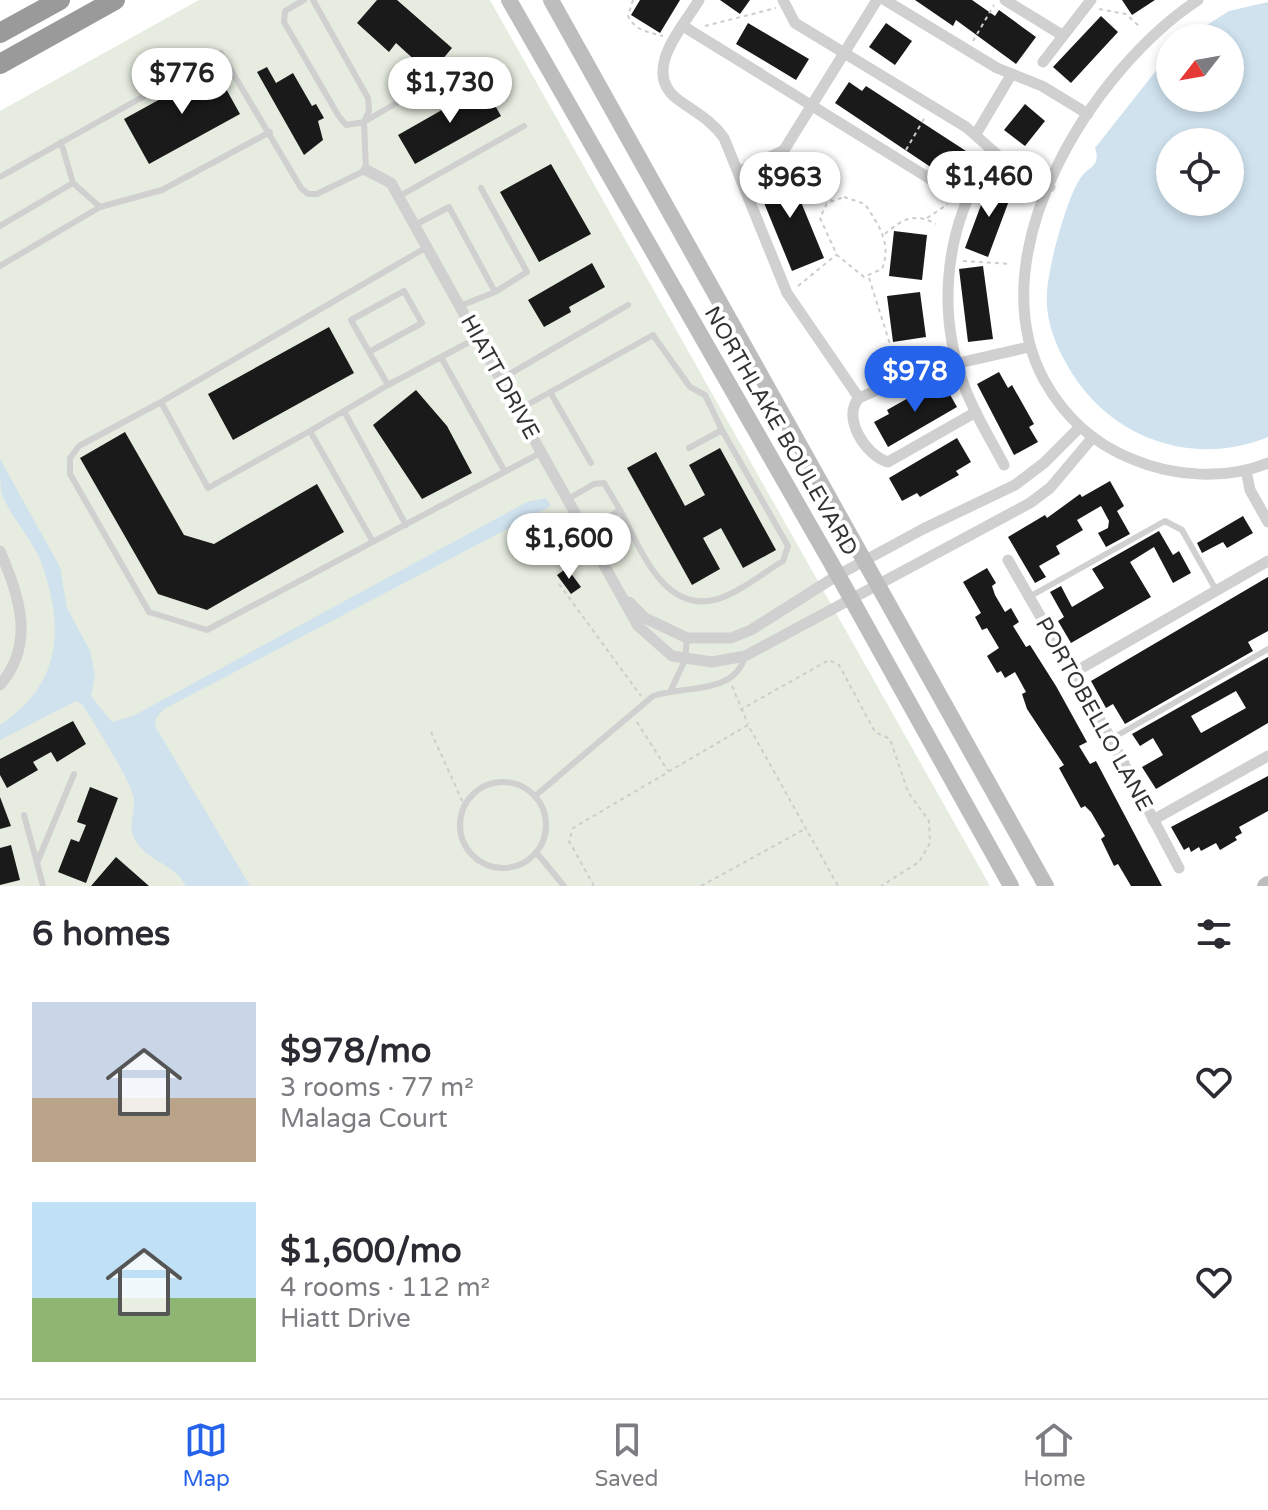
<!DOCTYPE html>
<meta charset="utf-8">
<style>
:root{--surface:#fff;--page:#f7f7f7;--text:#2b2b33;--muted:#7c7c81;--line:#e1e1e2;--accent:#2563eb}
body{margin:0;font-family:"Varela Round",sans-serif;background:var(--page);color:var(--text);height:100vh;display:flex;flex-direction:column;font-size:30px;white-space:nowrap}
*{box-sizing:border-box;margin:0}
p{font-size:26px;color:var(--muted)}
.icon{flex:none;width:44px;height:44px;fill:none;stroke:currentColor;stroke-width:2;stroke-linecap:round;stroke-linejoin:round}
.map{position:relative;height:886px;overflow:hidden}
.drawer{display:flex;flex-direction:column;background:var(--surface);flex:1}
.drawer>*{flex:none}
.needle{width:52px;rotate:239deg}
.fabs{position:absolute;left:1156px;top:24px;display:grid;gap:16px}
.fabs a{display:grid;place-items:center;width:88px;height:88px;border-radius:50%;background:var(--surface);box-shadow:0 4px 12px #0003;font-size:40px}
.price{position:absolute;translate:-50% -68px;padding:0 18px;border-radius:28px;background:#fff;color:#222;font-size:26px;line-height:52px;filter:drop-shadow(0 2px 4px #0008)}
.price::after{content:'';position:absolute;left:50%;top:48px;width:24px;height:18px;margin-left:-12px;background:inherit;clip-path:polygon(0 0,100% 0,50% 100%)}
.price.on{background:var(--accent);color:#fff}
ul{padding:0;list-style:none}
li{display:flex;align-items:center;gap:24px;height:200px;padding:0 32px}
li span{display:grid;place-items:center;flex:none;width:224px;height:160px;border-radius:0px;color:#555}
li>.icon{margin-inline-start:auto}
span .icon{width:96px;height:96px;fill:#fffc;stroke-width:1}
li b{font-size:34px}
h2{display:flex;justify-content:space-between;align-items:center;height:96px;padding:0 32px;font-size:34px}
.tab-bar{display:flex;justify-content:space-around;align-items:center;height:112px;border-top:2px solid var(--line);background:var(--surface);font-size:22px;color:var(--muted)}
.tab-bar a{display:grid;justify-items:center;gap:4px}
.tab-bar .on{color:var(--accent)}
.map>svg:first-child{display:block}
.green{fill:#e6ecdf}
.water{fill:#cfe2ee;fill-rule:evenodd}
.building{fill:#1a1a1a;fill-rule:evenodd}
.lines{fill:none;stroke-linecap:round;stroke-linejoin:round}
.path{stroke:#cdcdcd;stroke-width:2;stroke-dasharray:4 4;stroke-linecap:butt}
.service{stroke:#d0d0d0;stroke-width:6}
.minor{stroke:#d0d0d0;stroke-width:11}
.secondary{stroke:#bdbdbd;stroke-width:16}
.motorway{stroke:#9a9a9a;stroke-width:20}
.labels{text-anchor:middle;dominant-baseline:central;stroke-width:8;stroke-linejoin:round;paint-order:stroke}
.street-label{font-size:22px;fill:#333;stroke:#fff}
</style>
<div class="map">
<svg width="1268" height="886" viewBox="0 0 1268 886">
<rect width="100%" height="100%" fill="#fff"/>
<path class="green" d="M199,0H490L990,886H0V111Z"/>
<path class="water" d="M1268,2V437C1190,469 1105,436 1066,363C1054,342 1045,317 1047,293C1048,268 1067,195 1082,176C1090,166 1101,166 1095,148L1170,53V98H1230V38H1186L1229,11ZM1170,142H1230V202H1170Z
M0,459L60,567L67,608L90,651L95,675L91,696L112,722L133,716L527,502L546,498L551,506L164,709L156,718L155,726L250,886H186C173,862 149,863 136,841C126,827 136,814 134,799C131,780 94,724 83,705L76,701L0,740V725C58,686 65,635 44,570C36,543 13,521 2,495C0,486 0,470 0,459Z"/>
<path class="building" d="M377,0H397L452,48L430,74L396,43L389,52L357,23Z
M640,0H680L660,33L631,15Z
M720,0H750L740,14Z
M915,0H972L995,16L999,10L1036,37L1016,64L956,20L953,26Z
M1122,0H1155L1132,15Z
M1101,16L1118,32L1071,83L1053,67Z
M748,23L809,59L796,80L736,44Z
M886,23L912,41L895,65L869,47Z
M267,67L276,83L293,73L312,106L316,104L324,118L318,121L323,140L304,155L257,72Z
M215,69L240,114L149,164L124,119Z
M849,82L862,91L866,86L966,151L947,178L835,103Z
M484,86L501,116L415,164L398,135Z
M1025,104L1045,121L1025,146L1004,130Z
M551,164L591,234L539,262L500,192Z
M787,168L824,258L792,271L755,181Z
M990,181L1013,190L988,257L965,248Z
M894,231L927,235L922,280L889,276Z
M592,263L605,287L569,307L571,312L544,327L528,300Z
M983,266L993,339L968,342L959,269Z
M920,292L926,337L893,342L887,296Z
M329,327L354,373L233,440L208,394Z
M999,372L1008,388L1012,385L1034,424L1029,427L1038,442L1014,455L977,384Z
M944,384L957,407L888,447L874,422L889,414L887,410L926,388L929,393Z
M416,390L447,426L472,473L422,499L373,425Z
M125,432L184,535L214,544L317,484L344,532L207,610L158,594L80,458Z
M957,438L971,462L956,471L959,475L920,497L917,493L902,501L889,478Z
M720,448L776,550L743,568L721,528L703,538L720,569L692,585L627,468L656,452L685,506L705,495L689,465Z
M1110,481L1124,506L1117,511L1130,534L1106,547L1098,533L1108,528L1109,521L1101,506L1077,520L1083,530L1056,546L1060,554L1039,566L1046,577L1035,583L1008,537L1045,515L1047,518L1080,494L1082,497Z
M1243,516L1253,533L1227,548L1223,542L1202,553L1197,543Z
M1159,531L1173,555L1179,551L1191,573L1173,583L1154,547L1130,562L1151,597L1071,643L1058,621L1064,617L1050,592L1061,586L1072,607L1104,588L1092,569Z
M567,568L581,587L571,594L557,575Z
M987,568L996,583L992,586L995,595L1005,612L1011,608L1019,622L1013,626L1026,647L1030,645L1056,686L1087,742L1079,746L1090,764L1096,761L1162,886H1131L1118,864L1114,866L1101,839L1105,836L1091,812L1085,806L1081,808L1059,768L1064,765L1027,709L1022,694L1026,692L1015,672L1005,678L1001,671L997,673L987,656L999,648L987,628L982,630L975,617L981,613L963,582Z
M1268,577V631L1248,642L1253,651L1125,724L1113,704L1106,708L1091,681Z
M1268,657V723L1156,789L1142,767L1163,755L1153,738L1140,746L1132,734ZM1236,691L1246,708L1201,733L1191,716Z
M73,721L86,744L57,762L51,752L33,762L38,770L7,788L0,775V759Z
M1268,776V811L1239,827L1242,833L1235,837L1237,840L1220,850L1216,843L1201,851L1199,847L1191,852L1189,847L1184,850L1171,827Z
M90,787L118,798L86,883L58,872L71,839L79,842L86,825L77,822Z
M0,797L11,826L0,829Z
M11,845L20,880L0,885V848Z
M116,857L149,886H91Z"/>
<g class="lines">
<path class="path" d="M633,0L628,16C637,32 646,31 663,36
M1099,9L1126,14L1140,27
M705,26L776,8
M973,41L994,5
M906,150L925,117
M793,160L807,175L813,189L831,200
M844,197L865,204C879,226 892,243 882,269L864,277L837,255L820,218L827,203Z
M927,218L948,204
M885,234C902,219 915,212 936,224
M963,261L1009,264
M869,278L895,360
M798,286L836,255
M559,584L641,696
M732,686L748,724
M740,710L829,660L839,665L875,732L890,739L908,792L929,821L930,843L919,862L881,886
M637,722L668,771
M431,732L464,805
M594,886L569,841L573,828L748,725L838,886
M701,886L805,829"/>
<path class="service" d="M304,0L285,11L284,22L338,115L346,125L364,122L369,111L368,98L313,0
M61,142L73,183L100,207
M0,177L221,53L301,188L308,194H317L366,170L364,122L417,91
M481,188L527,272L495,292
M398,197L524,126
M415,225L449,207L495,292L460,306
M0,226L73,183
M0,266L100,207L162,190L270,132
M369,352L351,320L404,291L422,323L369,352L388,385L477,338
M441,357L505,472
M501,379L628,305
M550,392L591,463
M161,402L427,247
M518,410L653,335L690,387L705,395L722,430
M344,411L406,525
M310,431L388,385
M568,499L594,484L604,483L620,510
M586,530L620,510C640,547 663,615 718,599C740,592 763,573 783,561L788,546L722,430L689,448
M373,542L310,431L208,488L161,402L79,446L70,458V474L149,612L207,630L542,452
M1029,597L1165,521L1182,530L1216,590
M671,690L685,660L687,638
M1111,739L1268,649
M460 825a43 43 0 1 1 86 0a43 43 0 1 1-86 0Z
M535,796L653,696C685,685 735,695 745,656
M24,815L37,863
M536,852L564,886
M43,886L37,863L74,774"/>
<path class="minor" d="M699,0C683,27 642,70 676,98C694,112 711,119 724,138L787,293L859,398
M783,0L795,23L966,127L1009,165L1050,187
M885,0L997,68L1042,86L1088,114
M1005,0L1062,35
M1198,0C1092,70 976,254 1044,380C1064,416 1094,444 1132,459C1174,477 1226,480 1268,463
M683,26L966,201
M1043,62L1091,0
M976,134L1011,75
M983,169C944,234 937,316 965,388C975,415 991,440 1004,465
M366,170L391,183L638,626L672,656L712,662L745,656L1030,503L1050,488L1093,437
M739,172L784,150L877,0
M976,412L888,462C866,456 841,417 859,398L915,373L1029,347
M1246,470L1250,490L1268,522
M0,551C19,596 36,643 0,685
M1008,560L1111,739L1179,868
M629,602L645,618L687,638H731L751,630L838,575L923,529L1015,485L1044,463L1080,427
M1073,673L1268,561
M1153,820L1268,756"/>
<path class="secondary" d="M509,0L838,575L1011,886
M551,0L1046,886
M1265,886L1268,884"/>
<path class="motorway" d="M0,33L60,0
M0,64L115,0"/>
</g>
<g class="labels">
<g class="street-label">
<text transform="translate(500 377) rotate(61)">HIATT DRIVE</text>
<text transform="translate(781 431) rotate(60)">NORTHLAKE BOULEVARD</text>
<text transform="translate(1094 714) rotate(61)">PORTOBELLO LANE</text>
</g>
</g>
</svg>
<div class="fabs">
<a><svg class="needle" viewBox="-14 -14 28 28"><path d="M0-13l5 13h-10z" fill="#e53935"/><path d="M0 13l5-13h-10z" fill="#7c7c81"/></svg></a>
<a><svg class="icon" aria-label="locate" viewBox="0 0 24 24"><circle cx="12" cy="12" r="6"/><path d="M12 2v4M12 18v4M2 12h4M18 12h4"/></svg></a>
</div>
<b class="price" style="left:182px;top:116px">$776</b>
<b class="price" style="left:450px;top:125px">$1,730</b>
<b class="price" style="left:989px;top:219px">$1,460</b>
<b class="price" style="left:790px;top:220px">$963</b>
<b class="price on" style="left:915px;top:414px">$978</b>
<b class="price" style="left:569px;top:581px">$1,600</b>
</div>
<section class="drawer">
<h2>6 homes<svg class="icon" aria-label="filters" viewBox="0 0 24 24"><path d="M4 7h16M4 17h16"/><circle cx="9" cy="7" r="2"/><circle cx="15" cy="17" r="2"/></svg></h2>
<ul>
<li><span style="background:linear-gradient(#c9d6e8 60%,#b9a48a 0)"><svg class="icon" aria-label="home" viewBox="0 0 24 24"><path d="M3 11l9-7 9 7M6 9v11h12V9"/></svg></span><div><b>$978/mo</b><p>3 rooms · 77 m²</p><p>Malaga Court</p></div><svg class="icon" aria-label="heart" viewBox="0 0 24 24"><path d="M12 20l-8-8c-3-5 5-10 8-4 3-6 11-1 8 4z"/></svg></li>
<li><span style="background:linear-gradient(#bfe0f5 60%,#8fb573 0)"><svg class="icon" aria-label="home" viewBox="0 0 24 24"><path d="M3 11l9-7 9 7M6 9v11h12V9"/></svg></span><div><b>$1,600/mo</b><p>4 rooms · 112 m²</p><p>Hiatt Drive</p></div><svg class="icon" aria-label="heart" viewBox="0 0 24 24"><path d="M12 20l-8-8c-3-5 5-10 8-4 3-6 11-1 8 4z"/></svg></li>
</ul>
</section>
<nav class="tab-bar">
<a class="on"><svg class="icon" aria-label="map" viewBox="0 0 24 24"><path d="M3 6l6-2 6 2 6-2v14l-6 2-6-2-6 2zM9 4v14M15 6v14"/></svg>Map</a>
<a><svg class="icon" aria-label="saved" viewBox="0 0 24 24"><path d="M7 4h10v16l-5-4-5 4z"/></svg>Saved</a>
<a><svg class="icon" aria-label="home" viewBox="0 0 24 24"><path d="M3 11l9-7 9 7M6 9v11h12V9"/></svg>Home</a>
</nav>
